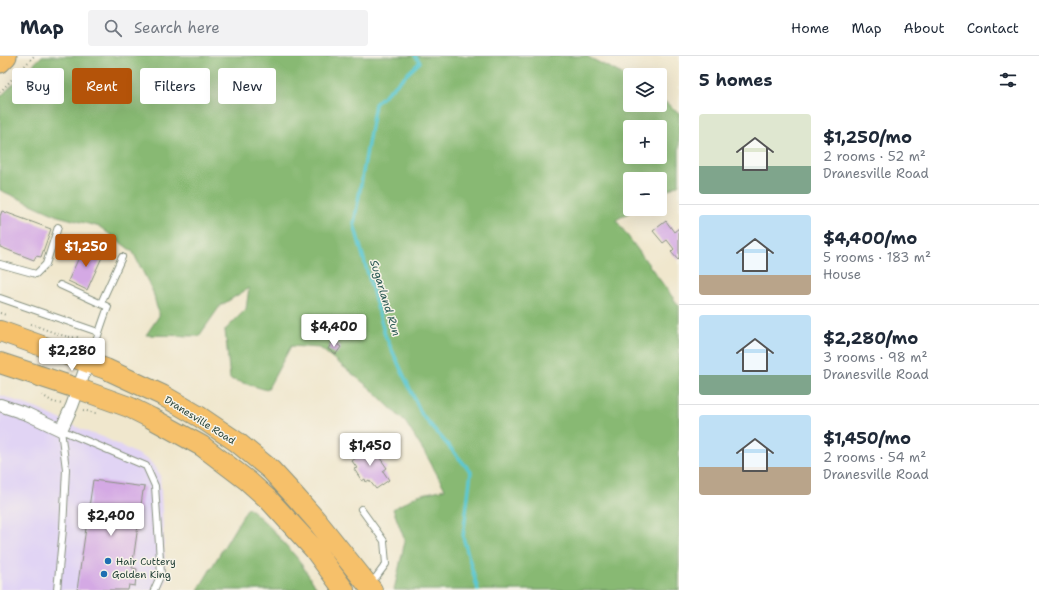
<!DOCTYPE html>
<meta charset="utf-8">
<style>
:root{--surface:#fff;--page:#f2f2f3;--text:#1f2937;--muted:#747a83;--line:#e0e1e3;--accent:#b45309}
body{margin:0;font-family:"Shantell Sans",sans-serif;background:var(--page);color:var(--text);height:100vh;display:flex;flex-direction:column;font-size:15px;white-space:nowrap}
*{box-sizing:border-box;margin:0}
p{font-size:13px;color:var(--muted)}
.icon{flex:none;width:22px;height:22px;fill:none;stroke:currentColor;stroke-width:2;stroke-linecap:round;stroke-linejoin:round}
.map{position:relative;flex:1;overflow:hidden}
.drawer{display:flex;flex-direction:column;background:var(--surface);width:360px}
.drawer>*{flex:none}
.hud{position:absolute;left:12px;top:12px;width:380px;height:36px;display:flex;gap:8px}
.tools{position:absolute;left:623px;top:12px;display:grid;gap:8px}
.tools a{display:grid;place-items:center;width:44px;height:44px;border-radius:4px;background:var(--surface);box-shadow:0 4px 16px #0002;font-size:20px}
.price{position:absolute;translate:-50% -34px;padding:0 9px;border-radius:4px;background:#fff;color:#222;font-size:13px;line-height:26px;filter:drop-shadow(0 1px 2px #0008)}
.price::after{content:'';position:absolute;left:50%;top:24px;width:12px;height:9px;margin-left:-6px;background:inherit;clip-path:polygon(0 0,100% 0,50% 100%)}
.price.selected{background:var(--accent);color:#fff}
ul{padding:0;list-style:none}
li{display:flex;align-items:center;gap:12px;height:100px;padding:0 20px}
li+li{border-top:1px solid var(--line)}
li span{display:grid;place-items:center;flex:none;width:112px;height:80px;border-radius:4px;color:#555}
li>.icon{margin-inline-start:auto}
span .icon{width:48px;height:48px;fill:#fffc;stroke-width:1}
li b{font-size:17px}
h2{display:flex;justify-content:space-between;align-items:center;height:48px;padding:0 20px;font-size:17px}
.pill{padding:0 14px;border-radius:4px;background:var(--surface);box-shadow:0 4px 16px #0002;font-size:14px;line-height:36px}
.pill.selected{background:var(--accent);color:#fff}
header{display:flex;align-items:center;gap:24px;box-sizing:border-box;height:56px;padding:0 20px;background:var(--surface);border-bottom:1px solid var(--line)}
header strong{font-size:19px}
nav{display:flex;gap:22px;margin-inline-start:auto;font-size:14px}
.search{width:280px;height:36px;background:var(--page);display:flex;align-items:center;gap:10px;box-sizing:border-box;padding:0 14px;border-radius:4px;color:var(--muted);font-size:15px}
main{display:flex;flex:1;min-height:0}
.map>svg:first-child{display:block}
.built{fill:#e1d4f4}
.forest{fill:#88b973;stroke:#547b54;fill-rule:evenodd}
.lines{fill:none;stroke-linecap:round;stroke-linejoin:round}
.stream{stroke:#5cc8d2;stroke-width:3.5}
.building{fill:#d4a9e4}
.service-casing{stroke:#889280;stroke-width:8}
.minor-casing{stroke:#889280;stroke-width:14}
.primary-casing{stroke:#889280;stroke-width:22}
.trunk-casing{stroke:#889280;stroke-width:23}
.path{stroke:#889280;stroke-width:2;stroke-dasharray:1 3;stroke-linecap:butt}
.service{stroke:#fff;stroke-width:6}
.minor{stroke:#fff;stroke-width:12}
.primary{stroke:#f6c06b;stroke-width:20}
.trunk{stroke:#f6c06b;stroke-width:21}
.poi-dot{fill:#1f6fb2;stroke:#f7f3e8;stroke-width:1.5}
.labels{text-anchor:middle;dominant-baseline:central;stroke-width:3;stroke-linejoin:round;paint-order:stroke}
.street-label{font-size:10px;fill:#1f3d34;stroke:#f7f3e8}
.poi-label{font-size:10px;fill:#1f3d34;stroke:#f7f3e8;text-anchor:start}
.water-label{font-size:11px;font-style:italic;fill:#2b5954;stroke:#f7f3e8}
</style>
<header>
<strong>Map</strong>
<div class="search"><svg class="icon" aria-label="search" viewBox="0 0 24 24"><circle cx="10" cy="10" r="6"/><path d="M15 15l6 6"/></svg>Search here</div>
<nav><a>Home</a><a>Map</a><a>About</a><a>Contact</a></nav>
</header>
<main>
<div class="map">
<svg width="679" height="534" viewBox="0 0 679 534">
<rect width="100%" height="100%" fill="#f7f3e8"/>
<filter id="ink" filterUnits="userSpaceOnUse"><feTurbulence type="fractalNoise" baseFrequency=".025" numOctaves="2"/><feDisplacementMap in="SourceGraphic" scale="8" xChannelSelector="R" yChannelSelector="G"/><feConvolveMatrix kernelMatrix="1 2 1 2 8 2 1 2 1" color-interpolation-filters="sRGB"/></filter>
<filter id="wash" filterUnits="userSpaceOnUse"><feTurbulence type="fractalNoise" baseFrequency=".012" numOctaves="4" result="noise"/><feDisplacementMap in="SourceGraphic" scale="16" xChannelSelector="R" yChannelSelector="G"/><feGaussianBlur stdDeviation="0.9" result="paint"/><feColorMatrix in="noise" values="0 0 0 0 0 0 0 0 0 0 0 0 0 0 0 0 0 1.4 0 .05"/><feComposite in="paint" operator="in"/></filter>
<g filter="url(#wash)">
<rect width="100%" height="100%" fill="#f0e7cd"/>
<path class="built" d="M0,339L38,353L90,377L103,381L149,404L160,418L166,526L162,534H0Z"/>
<path class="forest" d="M42,0H586L630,22V49H660V42L679,57V128L660,139V123H630V153H635L616,164L679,250V534H394L405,485L393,453L418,439L445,433L428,402L406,367L370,332L320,292L291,290L267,334L230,323L225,274L246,253L249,232L220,250L199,280L146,279L159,260L153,236L133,196L100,171L58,160L0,134V41ZM630,71H660V101H630Z
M248,451L269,470L298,503L318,534H198Z"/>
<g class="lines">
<path class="stream" d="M415,0L420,6L375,48L354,168L385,279L422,359L471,416L463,481L478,534"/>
</g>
<g id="blocks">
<path class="building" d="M2,155L51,173L41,201L36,200L34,204L0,191V160Z
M666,165L674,176L679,172V203L678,204L671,196L674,193L667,184L663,187L653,175Z
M84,191L103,199L87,234L68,225Z
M333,285L341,291L336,298L328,293Z
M370,388L387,412L383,415L389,424L376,433L369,424L366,426L365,423L362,425L354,413L357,412L352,405L357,401L355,398Z
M93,424L145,431L144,435H143L132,512L137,513L135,530L129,529L128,534H77Z"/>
</g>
</g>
<g filter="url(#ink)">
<use href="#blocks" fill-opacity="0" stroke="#889280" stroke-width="1"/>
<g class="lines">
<g class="service-casing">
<path id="service" d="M0,208L36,218L46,208L58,171
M60,229L108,251C101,269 96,287 89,305
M0,242L98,276
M101,247L122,201
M61,374L146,410L155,430L161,518L154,534
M361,453L384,485L386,508L377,520L369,528
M57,534L63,473L66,413L61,374"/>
</g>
<g class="minor-casing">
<path id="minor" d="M0,349L27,358L61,374L72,350L88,306"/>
</g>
<g class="primary-casing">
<path id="primary" d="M0,275L106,313L162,339L200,361L237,386L271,414L293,438L316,464L372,534
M0,307L79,333L129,351L151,362L202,390L248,425L269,444L314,493L344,534"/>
</g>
<g class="trunk-casing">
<path id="trunk" d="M0,6L6,0"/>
</g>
<path class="path" d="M0,36L34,0
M0,257L6,259
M31,268C43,272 66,283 77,281L80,284
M42,339L53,346L62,348
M83,354L94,357H98"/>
<use href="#service" class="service"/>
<use href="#minor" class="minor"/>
<use href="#primary" class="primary"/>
<use href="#trunk" class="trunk"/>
</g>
</g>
<g class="poi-dot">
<circle cx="108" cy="505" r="4"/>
<circle cx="104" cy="518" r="4"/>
</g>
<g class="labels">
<g class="street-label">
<text transform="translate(200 364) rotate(32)">Dranesville Road</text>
</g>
<g class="poi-label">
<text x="116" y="505">Hair Cuttery</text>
<text x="112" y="518">Golden King</text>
</g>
<g class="water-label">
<text transform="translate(385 242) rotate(73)">Sugarland Run</text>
</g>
</g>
</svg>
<div class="tools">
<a><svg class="icon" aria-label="layers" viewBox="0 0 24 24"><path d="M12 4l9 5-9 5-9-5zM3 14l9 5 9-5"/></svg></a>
<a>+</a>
<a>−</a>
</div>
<b class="price selected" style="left:86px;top:212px">$1,250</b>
<b class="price" style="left:334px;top:292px">$4,400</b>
<b class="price" style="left:72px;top:316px">$2,280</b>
<b class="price" style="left:370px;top:411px">$1,450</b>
<b class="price" style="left:111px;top:481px">$2,400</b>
<div class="hud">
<a class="pill">Buy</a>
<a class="pill selected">Rent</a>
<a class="pill">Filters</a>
<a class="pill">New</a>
</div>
</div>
<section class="drawer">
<h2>5 homes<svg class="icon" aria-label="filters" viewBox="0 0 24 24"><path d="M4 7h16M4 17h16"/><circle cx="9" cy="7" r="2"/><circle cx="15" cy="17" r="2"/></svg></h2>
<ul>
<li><span style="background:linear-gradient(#dfe7d0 65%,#7fa58c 0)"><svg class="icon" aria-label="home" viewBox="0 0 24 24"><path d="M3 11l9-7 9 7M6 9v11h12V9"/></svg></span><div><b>$1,250/mo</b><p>2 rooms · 52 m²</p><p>Dranesville Road</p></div></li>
<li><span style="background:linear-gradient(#bfe0f5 75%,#b9a48a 0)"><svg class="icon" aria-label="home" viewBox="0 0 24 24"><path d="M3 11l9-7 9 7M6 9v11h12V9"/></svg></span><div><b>$4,400/mo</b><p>5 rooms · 183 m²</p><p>House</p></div></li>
<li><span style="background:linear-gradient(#bfe0f5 75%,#7fa58c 0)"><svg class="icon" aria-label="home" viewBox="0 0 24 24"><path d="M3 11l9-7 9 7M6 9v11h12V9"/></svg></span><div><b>$2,280/mo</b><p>3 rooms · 98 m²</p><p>Dranesville Road</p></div></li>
<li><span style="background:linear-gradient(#bfe0f5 65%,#b9a48a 0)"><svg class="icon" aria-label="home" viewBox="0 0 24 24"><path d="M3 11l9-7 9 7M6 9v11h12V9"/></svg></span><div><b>$1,450/mo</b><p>2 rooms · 54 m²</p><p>Dranesville Road</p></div></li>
</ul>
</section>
</main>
